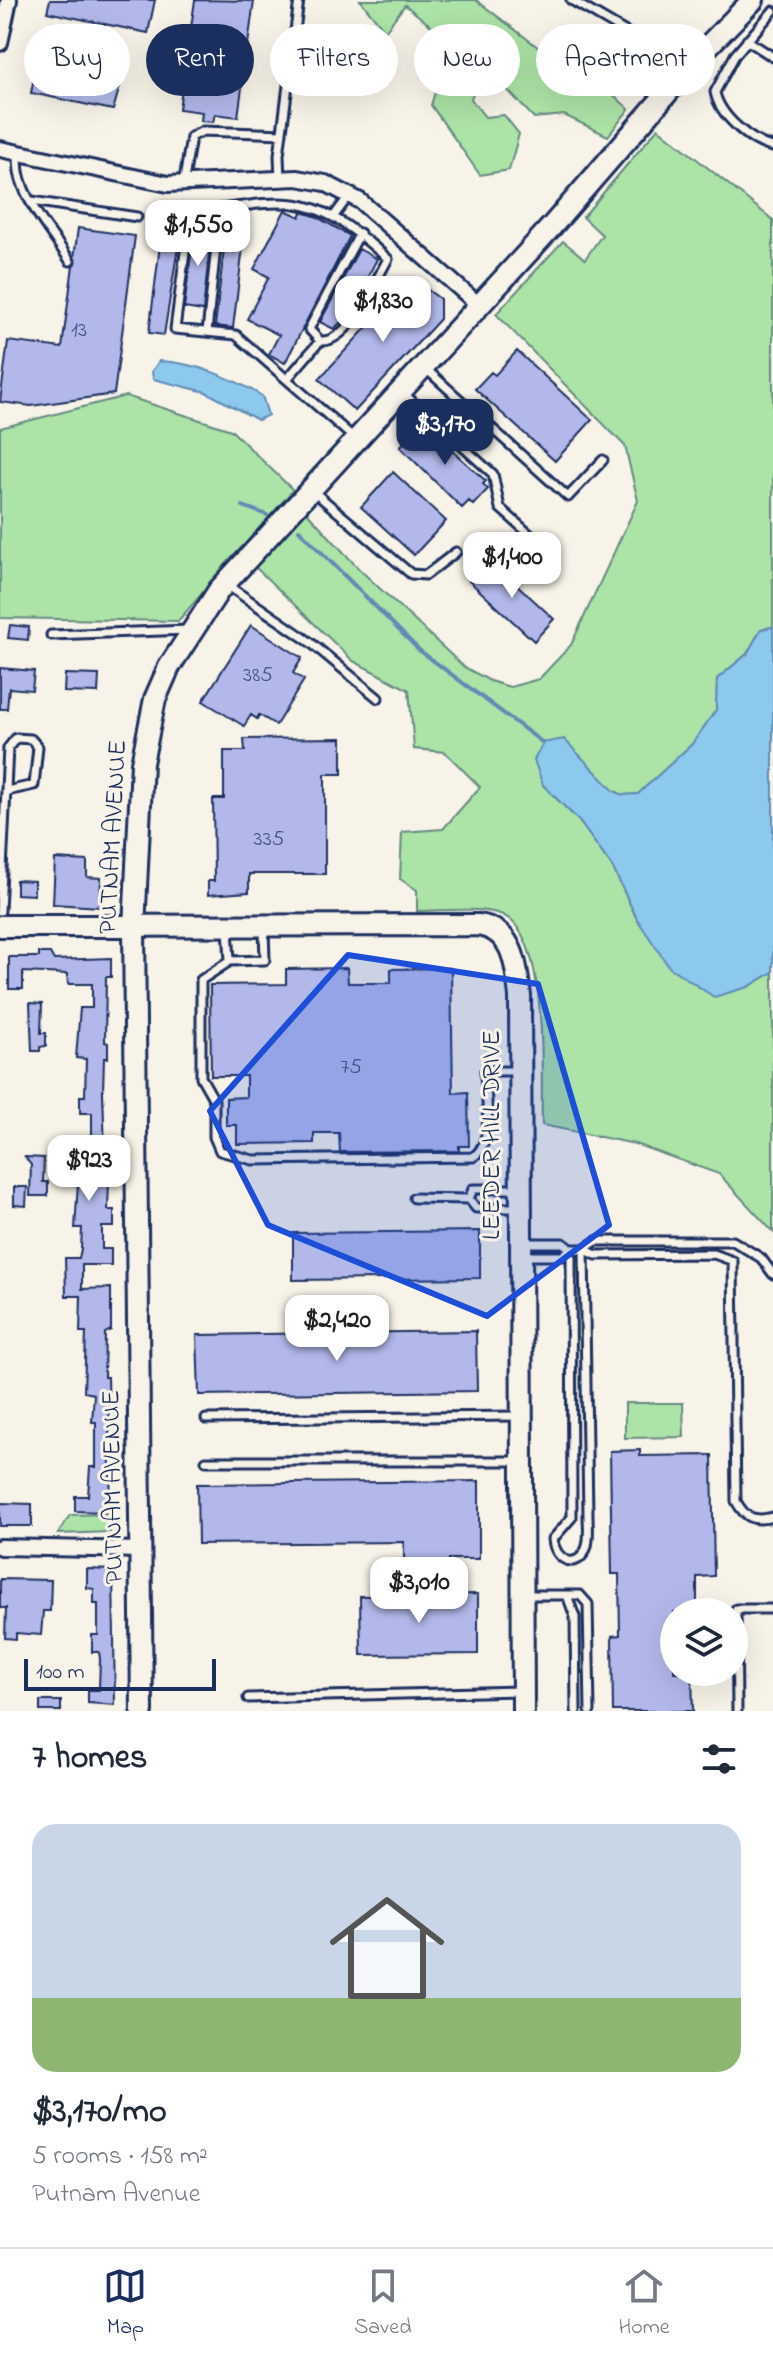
<!DOCTYPE html>
<meta charset="utf-8">
<style>
:root{--surface:#fff;--page:#f6f6f7;--text:#1f2937;--muted:#747a83;--line:#e0e1e3;--accent:#1b2f5e}
body{margin:0;font-family:"Indie Flower",sans-serif;background:var(--page);color:var(--text);height:100vh;display:flex;flex-direction:column;font-size:30px;white-space:nowrap}
*{box-sizing:border-box;margin:0}
p{font-size:26px;color:var(--muted)}
.icon{flex:none;width:44px;height:44px;fill:none;stroke:currentColor;stroke-width:2;stroke-linecap:round;stroke-linejoin:round}
.map{position:relative;height:1711px;overflow:hidden}
.drawer{display:flex;flex-direction:column;background:var(--surface);flex:1}
.drawer>*{flex:none}
.banner{position:absolute;left:24px;top:24px;width:726px;height:72px;display:flex;gap:16px}
.buttons{position:absolute;left:660px;top:1598px;display:grid;gap:16px}
.buttons a{display:grid;place-items:center;width:88px;height:88px;border-radius:50%;background:var(--surface);box-shadow:0 8px 32px #0002;font-size:40px}
.scale{position:absolute;left:24px;bottom:20px;width:192px;box-sizing:border-box;padding-left:8px;border:4px solid #1b2f5e;border-top:0;font-size:22px;line-height:28px;white-space:nowrap;color:#1b2f5e;-webkit-text-stroke:6px #f7f3e8;paint-order:stroke}
.price{position:absolute;translate:-50% -68px;padding:0 18px;border-radius:16px;background:#fff;color:#222;font-size:26px;line-height:52px;filter:drop-shadow(0 2px 4px #0008)}
.price::after{content:'';position:absolute;left:50%;top:48px;width:24px;height:18px;margin-left:-12px;background:inherit;clip-path:polygon(0 0,100% 0,50% 100%)}
.price.active{background:var(--accent);color:#fff}
ul{padding:0;list-style:none}
li{display:grid;align-content:center;gap:16px;height:424px;padding:0 32px}
li+li{border-top:2px solid var(--line)}
li span{display:grid;place-items:center;height:248px;border-radius:24px;color:#555}
li>.icon{margin-inline-start:auto}
span .icon{width:144px;height:144px;fill:#fffc;stroke-width:1}
li b{font-size:34px}
h2{display:flex;justify-content:space-between;align-items:center;height:96px;padding:0 32px;font-size:34px}
.chip{padding:0 28px;border-radius:36px;background:var(--surface);box-shadow:0 8px 32px #0002;font-size:28px;line-height:72px}
.chip.active{background:var(--accent);color:#fff}
.tabs{display:flex;justify-content:space-around;align-items:center;height:112px;border-top:2px solid var(--line);background:var(--surface);font-size:22px;color:var(--muted)}
.tabs a{display:grid;justify-items:center;gap:4px}
.tabs .active{color:var(--accent)}
.map>svg:first-child{display:block}
.green{fill:#ace3a6;stroke:#648982;stroke-width:2}
.water{fill:#8dc8ed;stroke:#5f8bb4;stroke-width:2}
.lines{fill:none;stroke-linecap:round;stroke-linejoin:round}
.stream{stroke:#5f8bb4;stroke-width:4}
.building{fill:#b2b9ea;stroke:#1b2f5e;stroke-width:2}
.lane-casing{stroke:#1b2f5e;stroke-width:13}
.street-casing{stroke:#1b2f5e;stroke-width:20}
.secondary-casing{stroke:#1b2f5e;stroke-width:26}
.lane{stroke:#f7f3e8;stroke-width:7}
.street{stroke:#f7f3e8;stroke-width:14}
.secondary{stroke:#f7f3e8;stroke-width:20}
.marked{fill:#1d4ed8;fill-opacity:0.2;stroke:#1d4ed8;stroke-width:6;stroke-linejoin:round}
.labels{text-anchor:middle;dominant-baseline:central;stroke-width:6;stroke-linejoin:round;paint-order:stroke}
.number-label{font-size:22px;fill:#415281}
.street-label{font-size:26px;fill:#1b2f5e;stroke:#f7f3e8}
</style>
<div class="map">
<svg width="773" height="1711" viewBox="0 0 773 1711">
<rect width="100%" height="100%" fill="#f7f3e8"/>
<filter id="ink" filterUnits="userSpaceOnUse"><feTurbulence type="fractalNoise" baseFrequency=".0125" numOctaves="2"/><feDisplacementMap in="SourceGraphic" scale="16" xChannelSelector="R" yChannelSelector="G"/><feConvolveMatrix kernelMatrix="1 2 1 2 8 2 1 2 1" color-interpolation-filters="sRGB"/></filter>
<g filter="url(#ink)">
<path class="green" d="M360,0H476L543,51L608,90L629,109L608,136L564,115L534,118L483,64L471,99L485,117L504,115L519,134L509,170L480,175L431,105L451,42L405,5L385,31Z
M658,128L773,220V627L761,629L747,654L717,679L716,710L692,744L638,794L623,795L614,791L564,740L543,785L579,821L613,868L637,919L748,987L773,972V1232L719,1174L635,1144L542,1125C540,1080 552,926 497,913C474,907 442,911 417,911V890L400,879L402,832L443,829L480,787L445,752L414,749L409,690L353,661L254,566L305,510L359,569L464,667L490,681L510,687L539,679L571,645L638,501L625,446L496,314L563,241L585,259L602,235L583,217Z
M126,396L231,430L293,490L178,621L0,618V428Z
M625,1403H683L684,1437L625,1438Z
M111,1514L110,1532L58,1534L70,1515Z"/>
<path class="water" d="M159,361C193,362 233,378 262,396L268,415L258,420L206,392L153,379L152,371Z
M773,627V972L748,987L714,997L669,967L637,919L613,868L579,821L543,785L534,760L543,743L564,739L614,791L623,795L638,794L692,744L716,710L717,679L747,654L761,629Z"/>
<g class="lines">
<path class="stream" d="M243,506L267,515
M299,530L419,650L543,743"/>
</g>
<path class="building" d="M50,0H155L148,33L47,12Z
M195,0L254,1L238,117L215,114L213,122L201,121L202,112L179,109Z
M39,52L121,70L124,72L113,110L31,93Z
M165,205L179,207L178,222H182L164,335L149,333Z
M285,210L300,217L302,212L315,216L350,236L285,363L269,354L279,335L247,319L269,277L254,269Z
M228,215H247L233,328L215,326Z
M195,224L212,226L203,311L184,308Z
M78,228L135,236L114,394L31,406L0,402L8,341L62,348Z
M359,249L377,259L348,315L334,329L320,322Z
M412,278L440,299V319L355,411L319,379Z
M517,351L592,420L555,461L475,389L491,372L495,375Z
M417,428L438,438L486,481L483,484L488,489L473,505L469,501L462,508L400,447L405,441L404,435Z
M393,472L446,521L414,555L361,507Z
M489,559L554,619L534,641L469,581Z
M10,625L29,627L28,640L8,638Z
M251,625L302,658L293,673L304,680L276,725L259,715L257,719L251,715L244,726L203,701Z
M0,668L34,671L32,690L9,688L7,709H0Z
M65,674L99,675L98,693L64,692Z
M342,738V774H325V874H249V892L208,895V881H214L213,799H224V751H245L244,739Z
M55,859L87,861V877L101,878L100,907L53,904Z
M16,880L34,881V895L16,894Z
M39,953H50L54,960L111,958V977H106L105,1042L108,1043V1058H104L103,1092L106,1179H109L108,1210H114V1227H102V1249H111V1265H82V1289L111,1288V1330L105,1333L104,1377H108L111,1510L103,1512L75,1511V1496H88L90,1467H96V1422H92L94,1394L84,1392L86,1332H80L81,1296H66L65,1258H79L81,1249L82,1228H75L80,1154L92,1155V1113H80V1096H85L86,1059L76,1058L80,1008H92V984H68L67,974L23,972V989H9V957H39Z
M347,968L348,983H391V969L451,968L453,1093L468,1092L469,1146H459V1151L340,1152L339,1133H314V1143L237,1144V1125H226V1098L246,1097V1076H211L210,985L286,984V969Z
M30,1003L42,1004L41,1033H46V1046L40,1047V1051H32Z
M25,1157L44,1158L43,1182H48V1196H30L31,1165Z
M14,1187H27L26,1206L14,1205Z
M480,1231V1278L293,1280V1233Z
M476,1331L477,1391L199,1395L197,1335Z
M640,1450V1456L712,1455L714,1576L697,1577V1612H674V1672H692L693,1711H613L612,1636L620,1635L619,1574H612L610,1451Z
M479,1481V1559H449V1573H404V1542L198,1544L197,1484Z
M0,1503L32,1504V1526H0Z
M87,1569L113,1570L115,1705L88,1703V1690H99L100,1659L99,1652H92V1635H98V1604H94V1589L87,1588Z
M0,1579L51,1580L50,1611H43L41,1635L16,1633V1639L5,1638L6,1608H0Z
M478,1594V1654L361,1655L360,1596Z
M40,1701H61V1711H40Z"/>
<g class="lines">
<g class="lane-casing">
<path id="lane" d="M571,0L643,42L684,72
M773,11L735,55L715,92C719,115 751,143 773,147
M747,40L773,57
M19,153C12,190 51,231 70,261
M280,179L279,155L299,0
M183,186L191,137L203,131L282,134
M32,201L137,217
M334,216L349,196
M207,332L220,209
M425,368L568,497L603,460
M288,378L320,341
M402,392L493,474L500,508L554,556
M355,439L236,335L175,329L190,214C289,199 310,188 388,259C374,283 349,344 320,341L309,329L360,233
M313,491L411,574L426,575L456,552
M227,585L310,642L378,698
M51,635L189,630
M0,911L8,748L16,738L31,739L38,747L34,785L7,791
M228,928L230,961
M264,929L265,960L230,961L201,980V1077L214,1100V1137L220,1151L253,1160L473,1157C496,1142 485,1095 485,1071H520
M414,1198L469,1199L476,1208H519
M469,1199L473,1189H520
M571,1249H584L588,1516C588,1526 590,1540 586,1549C576,1572 554,1559 553,1539L572,1517Z
M521,1256H562L571,1249L563,1243H522
M773,1274L761,1258L733,1241H596L584,1249L596,1255L714,1254L733,1261L736,1501C745,1518 754,1522 773,1517
M206,1419L520,1416
M206,1461H520
M525,1595H580L588,1604L590,1711
M567,1595L575,1617L576,1711
M248,1698L521,1691
M737,1711L736,1609H773"/>
</g>
<g class="street-casing">
<path id="street" d="M0,43L9,0
M0,149L168,184L297,178L325,183L360,201L480,306
M0,1547L141,1550"/>
</g>
<g class="secondary-casing">
<path id="secondary" d="M0,926L478,925C514,930 516,965 520,996L523,1711
M142,1711L134,928L142,763L155,699L169,667L219,590L552,226L705,49L753,0"/>
</g>
<use href="#lane" class="lane"/>
<use href="#street" class="street"/>
<use href="#secondary" class="secondary"/>
</g>
</g>
<path class="marked" d="M348,955L538,984L609,1225L487,1316L268,1225L210,1111Z"/>
<g class="labels">
<g class="number-label">
<text x="79" y="331">13</text>
<text x="258" y="676">385</text>
<text x="269" y="840">335</text>
<text x="351" y="1068">75</text>
</g>
<g class="street-label">
<text transform="translate(114 837) rotate(-87)">PUTNAM AVENUE</text>
<text transform="translate(493 1135) rotate(-90)">LEEDER HILL DRIVE</text>
<text transform="translate(114 1487) rotate(-91)">PUTNAM AVENUE</text>
</g>
</g>
</svg>
<div class="buttons">
<a><svg class="icon" aria-label="layers" viewBox="0 0 24 24"><path d="M12 4l9 5-9 5-9-5zM3 14l9 5 9-5"/></svg></a>
</div>
<div class="scale">100 m</div>
<b class="price" style="left:198px;top:268px">$1,550</b>
<b class="price" style="left:383px;top:344px">$1,830</b>
<b class="price active" style="left:445px;top:467px">$3,170</b>
<b class="price" style="left:512px;top:600px">$1,400</b>
<b class="price" style="left:89px;top:1203px">$923</b>
<b class="price" style="left:337px;top:1363px">$2,420</b>
<b class="price" style="left:419px;top:1625px">$3,010</b>
<div class="banner">
<a class="chip">Buy</a>
<a class="chip active">Rent</a>
<a class="chip">Filters</a>
<a class="chip">New</a>
<a class="chip">Apartment</a>
</div>
</div>
<section class="drawer">
<h2>7 homes<svg class="icon" aria-label="filters" viewBox="0 0 24 24"><path d="M4 7h16M4 17h16"/><circle cx="9" cy="7" r="2"/><circle cx="15" cy="17" r="2"/></svg></h2>
<ul>
<li><span style="background:linear-gradient(#c9d6e8 70%,#8fb573 0)"><svg class="icon" aria-label="home" viewBox="0 0 24 24"><path d="M3 11l9-7 9 7M6 9v11h12V9"/></svg></span><div><b>$3,170/mo</b><p>5 rooms · 158 m²</p><p>Putnam Avenue</p></div></li>
</ul>
</section>
<nav class="tabs">
<a class="active"><svg class="icon" aria-label="map" viewBox="0 0 24 24"><path d="M3 6l6-2 6 2 6-2v14l-6 2-6-2-6 2zM9 4v14M15 6v14"/></svg>Map</a>
<a><svg class="icon" aria-label="saved" viewBox="0 0 24 24"><path d="M7 4h10v16l-5-4-5 4z"/></svg>Saved</a>
<a><svg class="icon" aria-label="home" viewBox="0 0 24 24"><path d="M3 11l9-7 9 7M6 9v11h12V9"/></svg>Home</a>
</nav>
